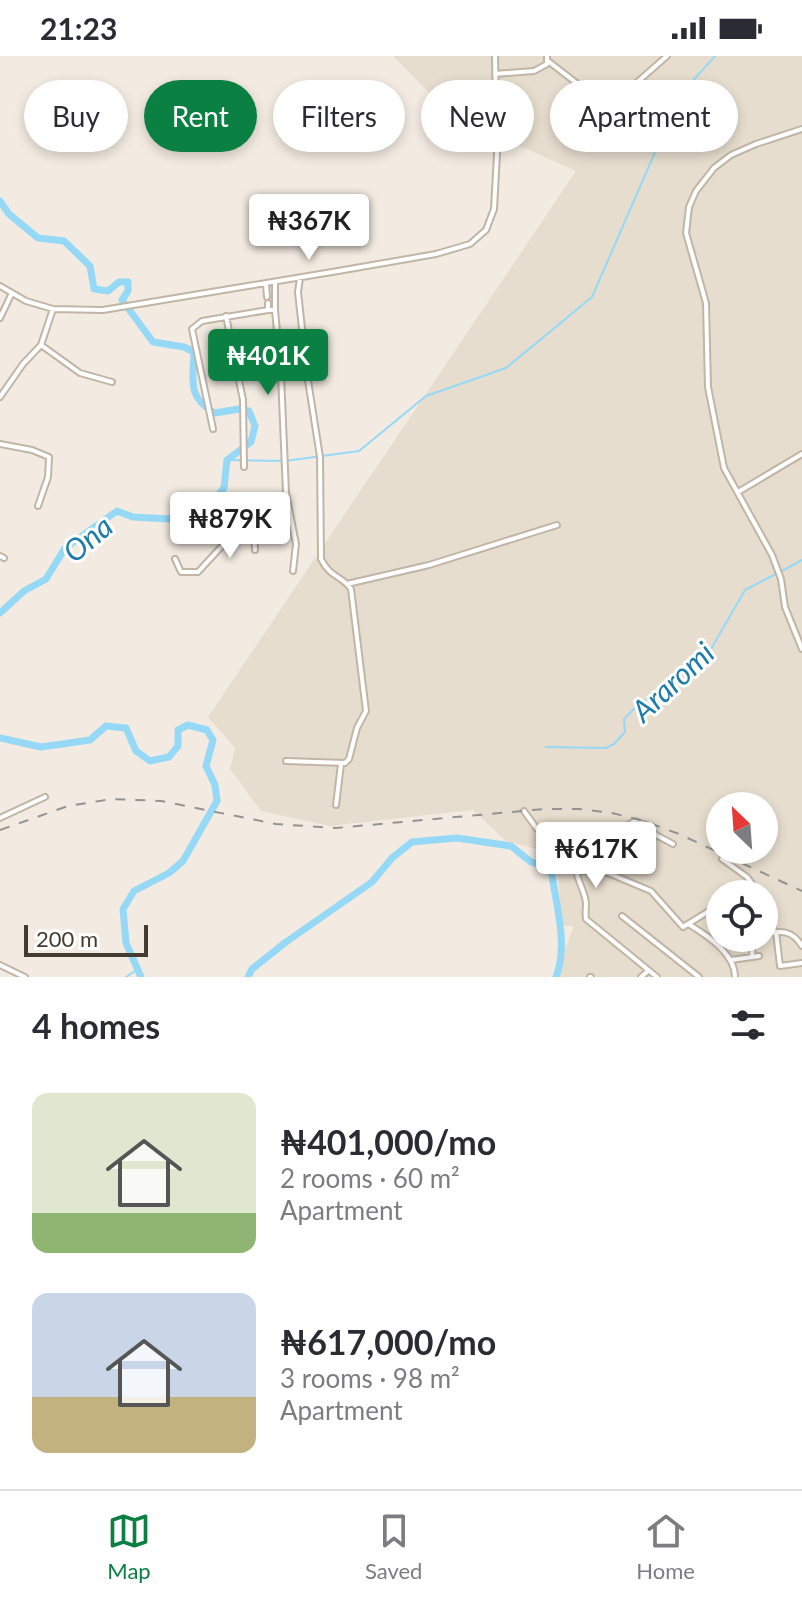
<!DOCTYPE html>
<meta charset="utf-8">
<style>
:root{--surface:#fff;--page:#f2f2f3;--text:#2b2b33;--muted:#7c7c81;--line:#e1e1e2;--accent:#0b8043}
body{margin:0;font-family:Lato,sans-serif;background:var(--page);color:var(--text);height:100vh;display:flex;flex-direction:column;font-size:30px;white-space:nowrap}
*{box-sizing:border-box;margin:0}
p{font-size:26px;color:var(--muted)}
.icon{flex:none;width:44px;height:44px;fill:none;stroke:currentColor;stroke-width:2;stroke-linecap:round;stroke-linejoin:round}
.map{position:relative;height:921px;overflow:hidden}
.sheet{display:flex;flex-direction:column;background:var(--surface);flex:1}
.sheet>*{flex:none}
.top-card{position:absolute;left:24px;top:24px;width:754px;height:72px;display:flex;gap:16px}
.needle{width:52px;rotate:335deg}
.tools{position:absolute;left:706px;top:736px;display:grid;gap:16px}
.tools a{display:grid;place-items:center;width:72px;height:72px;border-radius:50%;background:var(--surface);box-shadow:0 4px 12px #0003;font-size:40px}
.scale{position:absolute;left:24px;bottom:20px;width:124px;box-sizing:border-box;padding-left:8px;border:4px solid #443b31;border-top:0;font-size:22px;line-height:28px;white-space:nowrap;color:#443b31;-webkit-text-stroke:6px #fff;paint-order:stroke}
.price{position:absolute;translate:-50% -68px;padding:0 18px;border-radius:8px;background:#fff;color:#222;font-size:26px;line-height:52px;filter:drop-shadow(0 2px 4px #0008)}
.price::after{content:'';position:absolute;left:50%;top:48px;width:24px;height:18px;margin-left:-12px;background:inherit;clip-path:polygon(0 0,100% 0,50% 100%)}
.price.current{background:var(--accent);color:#fff}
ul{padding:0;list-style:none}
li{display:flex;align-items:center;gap:24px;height:200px;padding:0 32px}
li span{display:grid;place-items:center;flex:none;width:224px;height:160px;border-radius:16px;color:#555}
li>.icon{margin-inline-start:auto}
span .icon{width:96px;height:96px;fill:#fffc;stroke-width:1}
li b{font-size:34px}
h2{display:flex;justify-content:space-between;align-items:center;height:96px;padding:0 32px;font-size:34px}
.chip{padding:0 28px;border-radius:36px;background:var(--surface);box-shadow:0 4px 12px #0003;font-size:28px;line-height:72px}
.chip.current{background:var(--accent);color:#fff}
.status{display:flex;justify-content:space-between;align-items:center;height:56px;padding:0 40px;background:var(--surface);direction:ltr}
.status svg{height:22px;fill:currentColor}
.menu{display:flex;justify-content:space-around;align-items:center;height:112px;border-top:2px solid var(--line);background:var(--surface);font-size:22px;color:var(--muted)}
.menu a{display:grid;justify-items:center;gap:4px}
.menu .current{color:var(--accent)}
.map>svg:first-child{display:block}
.residential{fill:#e7ddce;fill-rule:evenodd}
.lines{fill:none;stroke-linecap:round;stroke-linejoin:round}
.stream{stroke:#95d9f7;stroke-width:2}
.river{stroke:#95d9f7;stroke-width:7}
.minor-casing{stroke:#c1b5a6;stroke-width:8}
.minor{stroke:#fff;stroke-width:4}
.rail{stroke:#939393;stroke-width:2;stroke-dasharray:10 10;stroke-linecap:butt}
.labels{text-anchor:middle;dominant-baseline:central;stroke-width:6;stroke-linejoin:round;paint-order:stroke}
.water-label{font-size:30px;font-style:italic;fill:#1f7ca9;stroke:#fff}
</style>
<div class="status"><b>21:23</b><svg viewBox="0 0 49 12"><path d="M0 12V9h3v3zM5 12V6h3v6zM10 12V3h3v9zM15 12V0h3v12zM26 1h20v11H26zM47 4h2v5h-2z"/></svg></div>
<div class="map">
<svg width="802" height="921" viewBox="0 0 802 921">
<rect width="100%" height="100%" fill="#f3ebe1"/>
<path class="residential" d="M393,0H802V921H554L574,870H560L559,824L544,795L506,785L473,754L330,770L261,755L230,713L235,692L208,661L576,115L452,60ZM720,750H764V794H720ZM720,838H764V882H720Z"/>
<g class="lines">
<path class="stream" d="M227,404L285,405L359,395L426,340L506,312L592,241L680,39L715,0
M782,515L802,504
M546,691L606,692L614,688L625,676L624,663L636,651L707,600L745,534L776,518
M126,921L138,913"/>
<path class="river" d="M0,145L9,158L38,182L64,185L90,210L94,233L108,235L119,226H128V235L122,244L153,286L184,291L194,296C193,324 187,342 215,357L239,353L249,355L255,370L251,386L227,404L224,432L210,449L186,452L169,463L133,461L117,455L65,492L46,523L24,535L0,557
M0,682L41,691L90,684L106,670L126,672L136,695L150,705L169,701L178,690V674L188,669L207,674L213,684L206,710L215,729L217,745L183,805L169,817L134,835L123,853L126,887L141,921
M248,921L252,913L286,886L372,826L392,802L412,786L457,782L511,790L531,806L551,812C555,846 569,888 556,921"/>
<g class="minor-casing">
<path id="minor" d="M548,5L579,29
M495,18L534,15L547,8V0
M618,50L634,29L667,0
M802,73L756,88L731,99L714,112L696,135L689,151L686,177L706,247L708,331L724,412L772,499L781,523L785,551L802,593
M275,227V254
M266,228L267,241
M0,230L26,245L53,253L103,254L338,215L436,198L470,188L486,174L494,153L497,98L495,0
M268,247V254H275L281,319L286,437L296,488L293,515
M226,260L243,344L244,411
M0,262L12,237
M41,289L80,317L112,326
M0,341L23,308L41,289L53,253
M213,373L192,273L202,265L268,254
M0,388L32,394L49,401L48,421L38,450
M738,436L802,398
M253,459L255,494
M0,500L4,502
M175,503L181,516H198L246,464L286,437
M347,528L429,509L557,469
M286,705L345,707L349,703L357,672L366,655L351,533C343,520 330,522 321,503L320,401L307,318L298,236L300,222
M336,749L341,708
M524,755L537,773H542L548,792L564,813L608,817L651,835L683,871L714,852L720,855
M0,762L45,741
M722,803L747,821L760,838
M576,813C577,825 586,837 586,848C586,853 585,858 586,863L657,921
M602,816L619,774L635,765L647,769L656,779L673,788
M764,846L774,876
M622,860L699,921
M690,869C708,880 735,898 735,921
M776,876L780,910L802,907
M764,879C781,874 792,874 802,890
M752,901L753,882
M731,904L759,900
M0,909L25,921
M590,921H591
M641,921L648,915"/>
</g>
<use href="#minor" class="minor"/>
<path class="rail" d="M0,774L68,750L112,743L161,745L276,768L336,772L544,753H579L612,757L644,765L679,778L802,835"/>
</g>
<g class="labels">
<g class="water-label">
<text transform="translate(87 482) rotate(-40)">Ona</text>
<text transform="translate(672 625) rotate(-43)">Araromi</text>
</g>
</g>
</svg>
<div class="tools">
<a><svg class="needle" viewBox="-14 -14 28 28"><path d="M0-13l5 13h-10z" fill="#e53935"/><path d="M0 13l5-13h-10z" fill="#7c7c81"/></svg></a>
<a><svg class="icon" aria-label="locate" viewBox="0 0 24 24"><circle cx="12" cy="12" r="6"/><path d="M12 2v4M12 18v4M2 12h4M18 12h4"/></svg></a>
</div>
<div class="scale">200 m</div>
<b class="price" style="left:309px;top:206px">₦367K</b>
<b class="price current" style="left:268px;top:341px">₦401K</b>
<b class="price" style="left:230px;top:504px">₦879K</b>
<b class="price" style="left:596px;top:834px">₦617K</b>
<div class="top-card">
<a class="chip">Buy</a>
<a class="chip current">Rent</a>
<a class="chip">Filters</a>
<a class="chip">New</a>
<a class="chip">Apartment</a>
</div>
</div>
<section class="sheet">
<h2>4 homes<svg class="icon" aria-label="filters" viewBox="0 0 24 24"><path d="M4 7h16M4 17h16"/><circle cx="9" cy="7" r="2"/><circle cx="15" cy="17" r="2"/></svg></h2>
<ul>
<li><span style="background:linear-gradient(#dfe7d0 75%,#8fb573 0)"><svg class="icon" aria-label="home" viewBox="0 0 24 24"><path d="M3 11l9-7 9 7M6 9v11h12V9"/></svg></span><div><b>₦401,000/mo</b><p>2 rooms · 60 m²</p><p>Apartment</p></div></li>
<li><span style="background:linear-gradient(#c9d6e8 65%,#c2b280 0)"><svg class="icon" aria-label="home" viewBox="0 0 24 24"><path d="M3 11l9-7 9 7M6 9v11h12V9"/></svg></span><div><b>₦617,000/mo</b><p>3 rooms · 98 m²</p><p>Apartment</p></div></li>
</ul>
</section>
<nav class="menu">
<a class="current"><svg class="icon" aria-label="map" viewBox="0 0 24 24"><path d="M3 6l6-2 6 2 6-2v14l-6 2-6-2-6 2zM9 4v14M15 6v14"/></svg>Map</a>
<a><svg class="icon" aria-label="saved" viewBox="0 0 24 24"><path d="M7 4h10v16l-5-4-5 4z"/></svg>Saved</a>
<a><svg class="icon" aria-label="home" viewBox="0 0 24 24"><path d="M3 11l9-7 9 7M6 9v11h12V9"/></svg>Home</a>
</nav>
